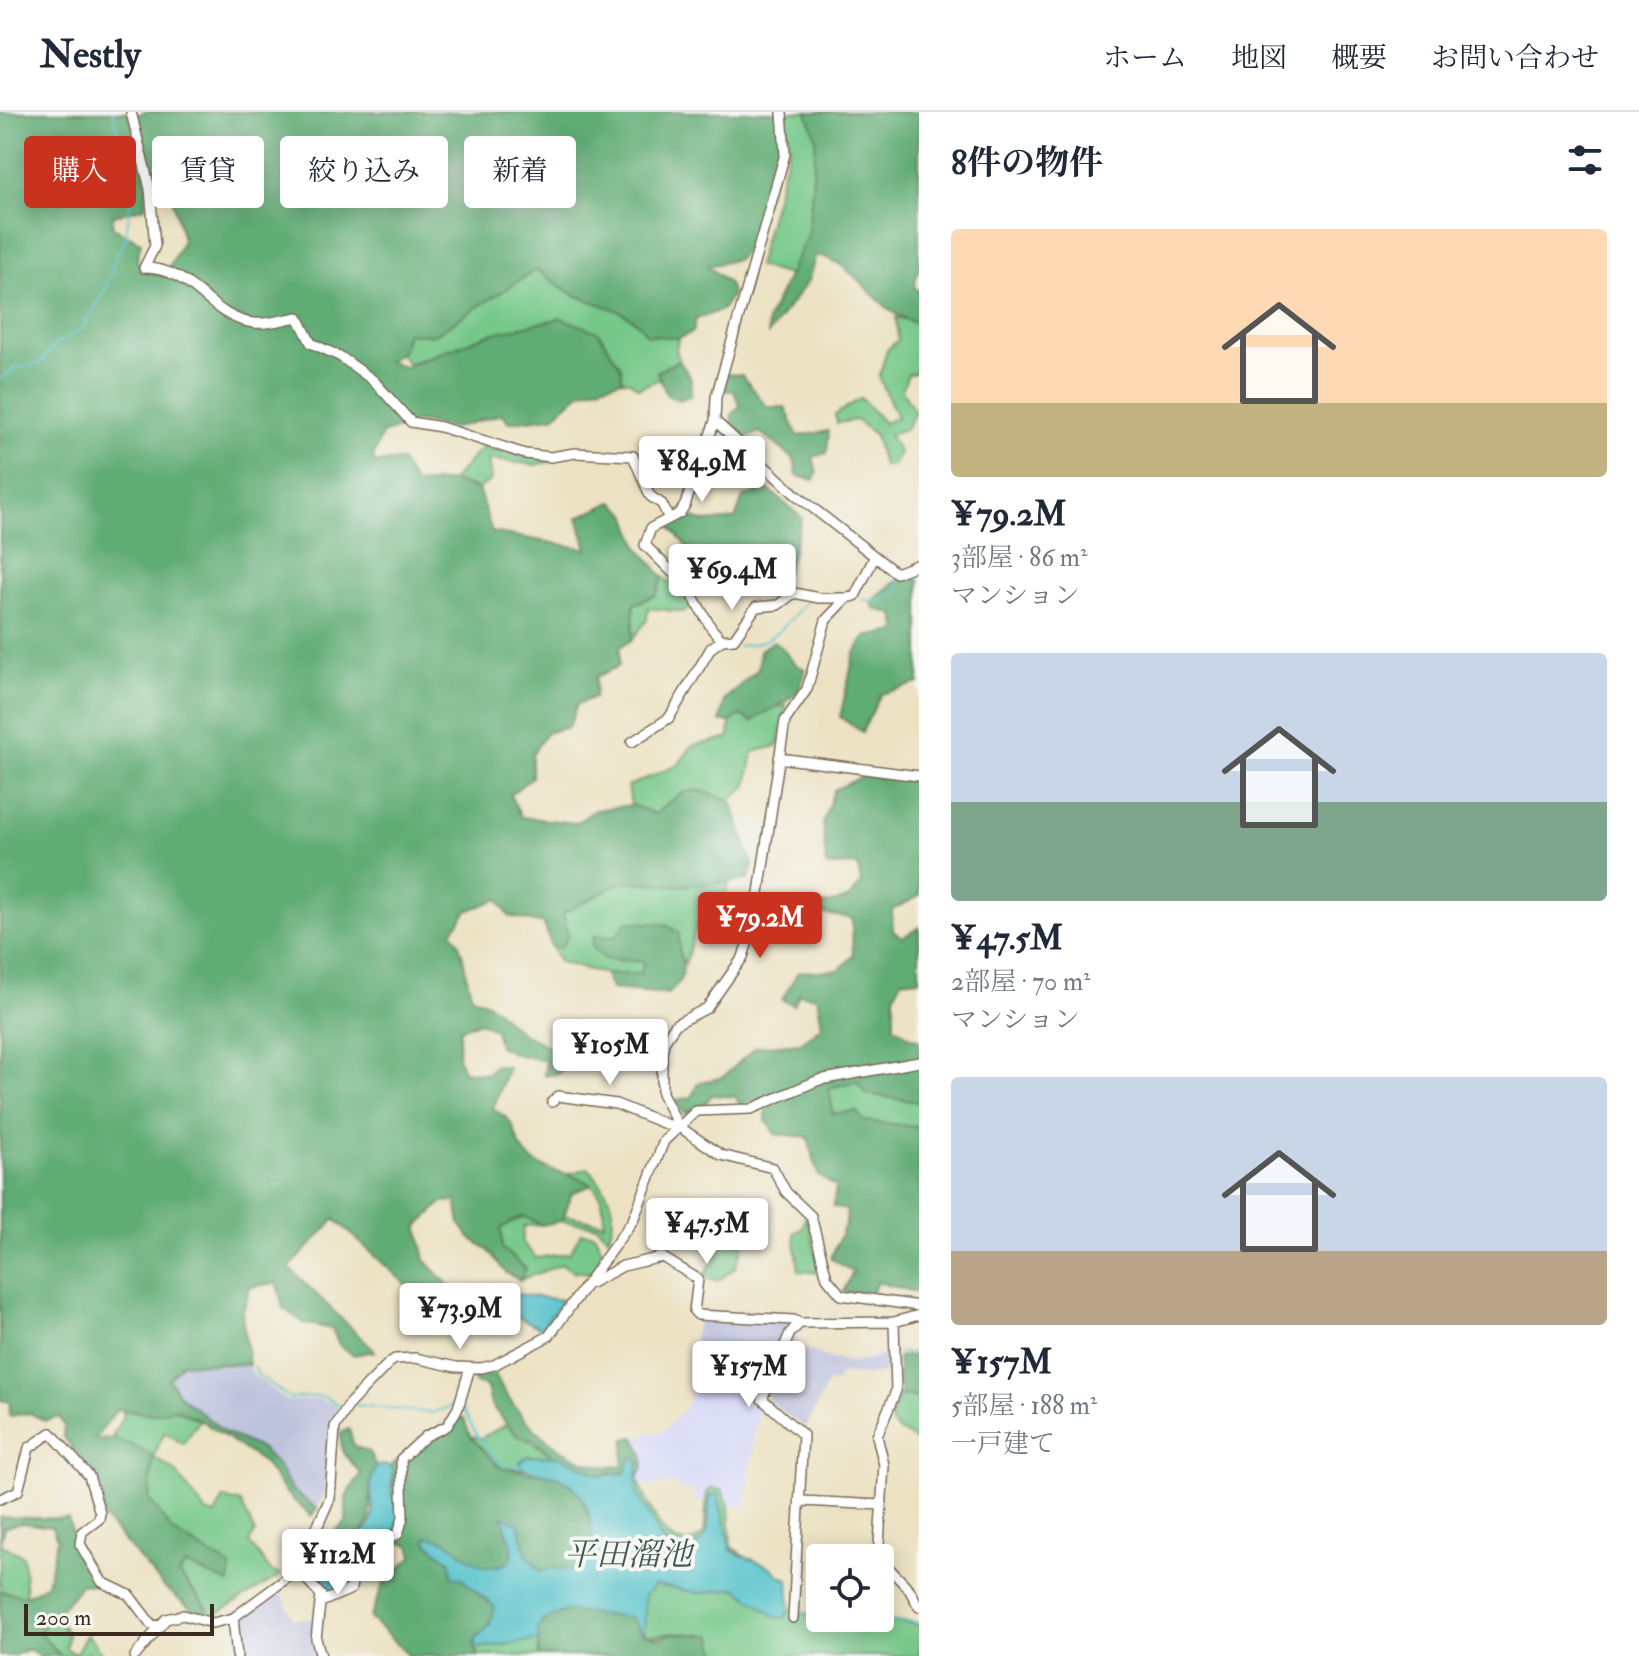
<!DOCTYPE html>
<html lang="ja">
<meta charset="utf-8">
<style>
:root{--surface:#fff;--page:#f2f2f3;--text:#1f2937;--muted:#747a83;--line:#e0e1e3;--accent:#c8321e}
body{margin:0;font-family:"IM FELL Double Pica","Noto Serif JP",serif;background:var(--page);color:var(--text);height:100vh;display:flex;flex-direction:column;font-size:30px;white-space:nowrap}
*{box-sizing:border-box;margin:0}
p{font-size:26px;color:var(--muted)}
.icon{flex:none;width:44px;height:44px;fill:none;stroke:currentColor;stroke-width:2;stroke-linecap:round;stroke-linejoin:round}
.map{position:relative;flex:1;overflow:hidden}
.details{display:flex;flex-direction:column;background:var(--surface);width:720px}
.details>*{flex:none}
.hud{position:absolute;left:24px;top:24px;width:760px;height:72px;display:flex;gap:16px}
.fabs{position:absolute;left:806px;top:1432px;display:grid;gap:16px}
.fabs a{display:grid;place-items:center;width:88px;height:88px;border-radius:8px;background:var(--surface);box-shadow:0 4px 20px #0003;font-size:40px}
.scale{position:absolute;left:24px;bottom:20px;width:190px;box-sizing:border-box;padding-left:8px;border:4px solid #3b2a1e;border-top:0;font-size:22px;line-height:28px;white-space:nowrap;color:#3b2a1e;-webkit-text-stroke:6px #f6f6f2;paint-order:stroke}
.price{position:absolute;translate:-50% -68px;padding:0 18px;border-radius:8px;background:#fff;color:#222;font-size:26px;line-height:52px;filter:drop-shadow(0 2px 4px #0008)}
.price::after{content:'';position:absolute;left:50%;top:48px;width:24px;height:18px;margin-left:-12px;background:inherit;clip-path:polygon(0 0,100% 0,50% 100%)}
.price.on{background:var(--accent);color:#fff}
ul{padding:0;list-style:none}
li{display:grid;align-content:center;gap:16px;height:424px;padding:0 32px}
li span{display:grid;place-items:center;height:248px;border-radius:8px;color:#555}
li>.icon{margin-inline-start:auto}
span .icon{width:144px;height:144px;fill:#fffc;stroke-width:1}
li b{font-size:34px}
h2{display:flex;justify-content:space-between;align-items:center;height:96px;padding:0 32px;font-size:34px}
.chip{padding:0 28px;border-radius:8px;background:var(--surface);box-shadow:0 4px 20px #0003;font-size:28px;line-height:72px}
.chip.on{background:var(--accent);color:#fff}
header{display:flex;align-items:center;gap:48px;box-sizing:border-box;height:112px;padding:0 40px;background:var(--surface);border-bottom:2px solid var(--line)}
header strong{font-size:38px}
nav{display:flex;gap:44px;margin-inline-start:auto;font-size:28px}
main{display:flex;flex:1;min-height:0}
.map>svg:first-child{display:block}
.built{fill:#d6d8f8}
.industrial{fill:#bec3dd}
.green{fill:#76c889;stroke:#587954;stroke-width:2}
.forest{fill:#60ac75;stroke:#4e6b4a;stroke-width:2}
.water{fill:#55c3cb;stroke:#487674;stroke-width:2}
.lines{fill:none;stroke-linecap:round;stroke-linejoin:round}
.stream{stroke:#55c3cb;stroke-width:2}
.minor-casing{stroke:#796a58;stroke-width:12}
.minor{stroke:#fff;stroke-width:9}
.labels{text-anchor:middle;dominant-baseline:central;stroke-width:8;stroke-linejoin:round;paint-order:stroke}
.water-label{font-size:32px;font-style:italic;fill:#435852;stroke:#f6f6f2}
</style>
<header>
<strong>Nestly</strong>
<nav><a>ホーム</a><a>地図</a><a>概要</a><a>お問い合わせ</a></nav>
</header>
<main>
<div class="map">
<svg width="919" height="1544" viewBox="0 0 919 1544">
<rect width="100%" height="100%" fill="#f6f6f2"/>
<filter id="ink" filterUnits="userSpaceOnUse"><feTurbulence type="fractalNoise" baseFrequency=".0125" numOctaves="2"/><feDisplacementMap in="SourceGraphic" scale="16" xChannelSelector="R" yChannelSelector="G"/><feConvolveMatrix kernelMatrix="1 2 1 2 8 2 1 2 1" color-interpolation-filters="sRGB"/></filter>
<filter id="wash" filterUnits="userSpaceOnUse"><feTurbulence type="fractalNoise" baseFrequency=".006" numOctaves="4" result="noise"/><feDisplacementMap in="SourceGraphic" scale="32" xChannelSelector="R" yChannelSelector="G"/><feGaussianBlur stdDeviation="1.8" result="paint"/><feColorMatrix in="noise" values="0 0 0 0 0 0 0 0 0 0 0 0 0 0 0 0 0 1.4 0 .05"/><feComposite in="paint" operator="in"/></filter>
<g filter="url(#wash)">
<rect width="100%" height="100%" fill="#ece2c3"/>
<path class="built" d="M705,1238L762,1271L745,1394H729L722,1378L707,1381V1388L696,1390L694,1378L679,1377L675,1370L641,1375L637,1367L644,1356L643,1338L634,1325L664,1319L686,1295Z"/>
<path class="industrial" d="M699,1205L790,1210L782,1237L766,1268L694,1228Z
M794,1222L799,1234L831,1247L856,1250L888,1242L893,1260L860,1264L842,1261L836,1271L828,1270L806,1316L769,1290L768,1281Z
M182,1251L249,1253L253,1262L287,1289L320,1287L338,1295L331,1317L328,1373L317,1397L292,1378L278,1354L262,1337L226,1321L178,1282L169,1267Z
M280,1478L293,1507H313V1536L318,1544H243L239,1514L242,1504Z"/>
<path class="green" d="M785,0H807L816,26L808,122L789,163L757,154L789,37Z
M536,158C547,165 558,173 569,180C597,195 629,194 647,223L679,226L676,237L679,248L658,259L660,267L638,276L630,269L622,268L621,255L598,220L490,222L408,252L401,241L407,221L433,223Z
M896,205L917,211L919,261L908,262L902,278L915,300L906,317L889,322L899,340L894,353L883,354L875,323L856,308L837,311L835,303L861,286L884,311L897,305L879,265L887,238L898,228Z
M482,335L555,349L535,353L488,347L491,368L478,377L452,369Z
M663,465L695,492L684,500L648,496L647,508L632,528L634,492L656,483Z
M786,593L778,634L753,640L747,674L731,688L697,678L656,702L631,693L628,674L678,653L692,634L729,626L730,610L741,602L752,610L767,597Z
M625,768L680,774L729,770L719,810L696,814L685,853L677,839L644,850L641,862H605L559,850L551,834L561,836L563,801Z
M857,969L866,982L919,990V1015L863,1009L856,999L833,1002L829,976Z
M588,1056C607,1079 621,1096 608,1126L597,1114L562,1109L563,1103L604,1111C605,1080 595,1067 563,1064Z
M806,1103L821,1161L799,1159L794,1121L802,1117Z
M523,1104L541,1113L524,1114L522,1130L536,1146L570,1141L581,1121L594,1122L605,1143L592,1161L572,1159L562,1152L520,1168L526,1157L502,1136L501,1116Z
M724,1127L744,1133L735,1156L718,1169L704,1165Z
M900,1283L919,1286V1330L896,1317L890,1308Z
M175,1297L200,1308L183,1332L165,1320L153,1345L175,1359L206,1400L215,1403L224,1386L241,1391L255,1421L249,1431L271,1459L281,1463L213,1504L196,1501L208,1496L179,1462L186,1453L231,1455L172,1419L149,1387L153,1344L112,1325L124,1303L122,1298L154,1302Z
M507,1312C519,1327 537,1330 552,1344H527L522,1355L526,1357H501L470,1324L481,1326Z
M637,1367C651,1393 666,1453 704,1422L707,1381L711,1377L722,1378L729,1394L731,1434L752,1450C727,1440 725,1427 723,1402L708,1399C708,1421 707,1432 683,1438L664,1431L637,1381Z
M0,1432L23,1444L26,1484L0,1479Z
M655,1473L700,1481L736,1476L776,1505L790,1497L853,1514L893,1509L919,1513V1544H718L712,1523C698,1524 684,1520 671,1521C660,1522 657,1525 645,1523L644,1484Z
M54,1500L68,1523L66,1536L75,1542L87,1522L104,1544L87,1541V1544H60L39,1520Z
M540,1528L539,1544H479L476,1536Z"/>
<path class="forest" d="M0,0H128L147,74L145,95L113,104V116L141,130L137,148L142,159H167L183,128L168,69L153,71L136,3L146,0H777L781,11V41L752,128L738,147L708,154L729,172L732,183L722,198L696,207L693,220L679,226L647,223C629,194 597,195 569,180C558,173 547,165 536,158L433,223L407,221L401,241L387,249L404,255L490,222L561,206L598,220L621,255L622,268L581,280L553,305L509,310L502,302L454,316L416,309L382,322L373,344L375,351L401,349L415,372L452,369L478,377L492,420L587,437L578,405L613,390L627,402L639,436L663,465L656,483L634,492L632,528L620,535L619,554L596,565L595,585L577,592L569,615L547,620L532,642V665L510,683L521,705L576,711L595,698L631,693L656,702C688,671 691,676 731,688L753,753L748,768L680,774L625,769L563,801L568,824L561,836L551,834L544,812L509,804L498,787L467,799L452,820C467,840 463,863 473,886C497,890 504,910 524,922C542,932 552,934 564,951L559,961L544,964L546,949L515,942L499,934L495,918L481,910L460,917L458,946L463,959L487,962L495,953L508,955L493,997C522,1013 509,1020 525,1041C541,1062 574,1059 592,1073L572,1081L562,1109L541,1113L523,1104L501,1116L502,1136L526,1157L520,1168L506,1161L487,1137L470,1126L460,1112L456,1089L443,1090L418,1114L425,1148L455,1180L439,1203L335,1107L289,1156L375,1239L353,1243L340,1234L332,1217L304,1211L283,1196L277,1171L250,1175L242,1202L249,1253L182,1251L169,1267L178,1282L226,1321L262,1337L278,1354L292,1378L317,1397L311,1404L285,1380L264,1351L200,1308L175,1297L154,1302L117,1297L95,1327C119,1324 133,1333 153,1344L149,1387L172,1419L231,1455L229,1471L186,1453L179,1462L208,1497L196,1501L165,1476L104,1406L102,1375L63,1324L64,1314L59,1305L45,1309L30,1301L9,1304L10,1290L0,1288Z
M807,0H919V155L914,175L919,179V235L917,211C872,199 857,149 816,143L808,169L768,222L767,209L808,122L816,26Z
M679,248L691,267V283L679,288L667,283L657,260Z
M725,262L742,263L767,295H785L798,324L829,319L827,341L813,345L817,361L814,368L797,364L794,347L760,320L745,326L731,313L732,302L740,294L734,279L722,278Z
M768,377L802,406L787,460C777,464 767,470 758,472C718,481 690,439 669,413L682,402L705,410L735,407L743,385Z
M911,466L919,468V571L881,582L862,620L840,605L854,543L865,525L898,519L894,502L875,497L871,490L893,471Z
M774,529C788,537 788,552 805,557C801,594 774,590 752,610L741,603L730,610H720L725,587L758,557L760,538Z
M863,664L919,669V784L892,798L893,819L903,825L919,815V868L902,867L894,884V914L912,926L919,927V990L866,982L857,969L829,976L833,1002L856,999L864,1009L919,1015V1181L877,1170L871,1183L843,1180L853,1160L831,1146L846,1111L847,1098L833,1095L836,1075L818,1063L808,1025L775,1022L766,1008L767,987L739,992L736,985L712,983L706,991L685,1002L673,988L691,986L698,971L723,965L756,935L801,931L822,913L817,885L799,882L794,893L782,888L798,860L839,858L853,844L852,806L823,802L822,793L848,787L861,772L858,753L826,754L823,711L834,678Z
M626,810L664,812L679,821C675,851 696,857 668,882L611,877L605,862H640L644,850L605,847L592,835L594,824L616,825Z
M919,1243V1286L900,1283L898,1245Z
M495,1262C514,1306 572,1362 623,1354L625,1327L634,1325C644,1340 648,1352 637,1367L638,1349L626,1361L592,1362L552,1344L534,1328L517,1324L491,1293L487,1275L475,1271L473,1265Z
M456,1304L464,1307L470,1324L501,1356L556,1364L575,1374L581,1383L593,1416L591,1440L574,1458L551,1457L541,1460L526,1442L519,1412L506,1418C514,1429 515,1438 510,1450C481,1464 461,1442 438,1427L426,1430L447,1447L481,1485L494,1494C494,1513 482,1518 474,1531L479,1544H409L370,1506L384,1471L413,1444L410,1433L395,1430C386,1407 400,1377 390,1354Z
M349,1317L354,1334L369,1340L376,1354C358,1394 390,1404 343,1436L333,1422L346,1410V1384L361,1362L342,1339L340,1321Z
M0,1405L68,1407L75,1429L100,1472L80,1473C68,1493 53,1501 40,1520L60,1544H40L28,1537L13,1544H0V1479L26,1484L47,1472L57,1427L52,1415L22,1411L4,1415L0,1432Z
M565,1499L630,1505L634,1507L640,1521L659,1526C675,1518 694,1524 712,1523L718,1544H539L537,1517L542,1509Z"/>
<path class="water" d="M498,1180L563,1188L541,1216L488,1191L491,1181Z
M527,1344L562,1345L601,1364L625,1361L632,1345L638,1348L637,1381L664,1431C672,1437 680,1439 690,1436C713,1429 708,1404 709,1384L718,1382L731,1439L771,1455L777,1462L788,1467L790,1497L785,1506L776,1505L736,1476L700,1481L655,1473L644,1484L645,1523L630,1505L565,1499L542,1509L537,1517L540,1528L476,1536V1526L490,1513L494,1494L462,1467L452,1464L451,1450L426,1430L427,1425C460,1424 469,1469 510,1450C518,1432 505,1422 502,1404L519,1412L526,1442L541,1460L551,1456L574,1458L578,1448L591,1440C594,1410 589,1379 558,1365C546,1360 533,1361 521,1355L520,1350Z
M376,1354L386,1353L393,1358L391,1381C401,1399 403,1401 393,1423L368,1430L347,1476L326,1485L320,1476V1458C336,1444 376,1421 373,1397C371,1380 368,1371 376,1354Z"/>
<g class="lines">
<path class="stream" d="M0,267L15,256L39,252L56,232L82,217L104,180L117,141L125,131L132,79L113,0
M861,487L879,489L898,479L901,466L909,461
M738,534C771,534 786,514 806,489
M898,1241L919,1240
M254,1254L258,1263L290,1286L322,1284L341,1294
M355,1293L432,1301L454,1293
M463,1297L477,1324L501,1352L523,1354
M800,1499L820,1503
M832,1506C861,1513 889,1506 919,1511"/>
</g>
</g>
<g filter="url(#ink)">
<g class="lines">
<g class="minor-casing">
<path id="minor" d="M131,0L150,77L155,134L144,156C195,156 208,206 254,211C267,213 285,207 298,205L311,231L341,245L374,269L411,310L441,315L525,342L551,345L575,341L633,344L650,384L662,392L669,407
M782,0L785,42L716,285L715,309L685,393L680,401L651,416L645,433L688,476L712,517L722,528L734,527L756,495L778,493L794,481L819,486H847
M715,309L795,382L896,461L919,452
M874,446L855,484L847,486L826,508L807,577L785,609L755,807L743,845L707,896L676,912L665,928L662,940V981L678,1014L721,1043L773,1056L786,1080L811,1104L827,1166L841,1183L919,1194
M632,630L669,606L711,536L722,528
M779,646L919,664
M552,990L558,984L616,992L668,1013L678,1014
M591,1171L623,1154L662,1145L698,1167L694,1199L698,1203L794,1208L800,1211L894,1210L919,1203
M894,1210L896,1279L877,1324L884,1353L879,1432L884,1451L909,1477L919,1495
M0,1387L18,1379L29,1336L51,1321L89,1364L100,1401L99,1407L82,1420L80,1432L102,1470L129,1483L151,1512L158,1514
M802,1389L881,1393
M296,1456L321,1483L316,1527L321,1544
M321,1490L351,1477L355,1451L367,1435L398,1422L403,1405L401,1347L426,1324L447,1314L458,1296L470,1256
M233,1506L237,1544
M793,1506L803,1323L762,1287L790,1221L800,1211
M135,1544L166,1507L183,1503L213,1511L233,1506L290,1464L304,1445L330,1386L335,1315L350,1291L389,1251L395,1247L415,1246L456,1255L481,1256L494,1253L549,1224L633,1108L664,1029L696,999L751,997L819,968L919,950"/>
</g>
<use href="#minor" class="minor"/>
</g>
</g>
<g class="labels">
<g class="water-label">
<text x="628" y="1443">平田溜池</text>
</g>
</g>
</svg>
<div class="fabs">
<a><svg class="icon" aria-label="locate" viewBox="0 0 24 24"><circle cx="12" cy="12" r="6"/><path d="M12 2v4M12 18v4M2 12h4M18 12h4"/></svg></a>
</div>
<div class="scale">200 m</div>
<b class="price" style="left:702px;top:392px">¥84.9M</b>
<b class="price" style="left:732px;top:500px">¥69.4M</b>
<b class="price on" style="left:760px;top:848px">¥79.2M</b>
<b class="price" style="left:610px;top:975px">¥105M</b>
<b class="price" style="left:707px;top:1154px">¥47.5M</b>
<b class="price" style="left:460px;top:1239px">¥73.9M</b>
<b class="price" style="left:749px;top:1297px">¥157M</b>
<b class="price" style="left:338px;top:1485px">¥112M</b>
<div class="hud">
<a class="chip on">購入</a>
<a class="chip">賃貸</a>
<a class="chip">絞り込み</a>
<a class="chip">新着</a>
</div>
</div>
<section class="details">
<h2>8件の物件<svg class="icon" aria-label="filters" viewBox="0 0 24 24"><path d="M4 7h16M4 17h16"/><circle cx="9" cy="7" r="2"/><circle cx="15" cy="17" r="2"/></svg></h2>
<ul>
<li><span style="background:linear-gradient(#ffd9b3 70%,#c2b280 0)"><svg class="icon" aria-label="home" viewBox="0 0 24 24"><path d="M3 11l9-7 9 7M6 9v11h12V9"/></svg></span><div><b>¥79.2M</b><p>3部屋 · 86 m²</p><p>マンション</p></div></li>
<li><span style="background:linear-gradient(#c9d6e8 60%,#7fa58c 0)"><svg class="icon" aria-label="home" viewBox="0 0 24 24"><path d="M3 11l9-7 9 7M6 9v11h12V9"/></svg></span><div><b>¥47.5M</b><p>2部屋 · 70 m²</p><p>マンション</p></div></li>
<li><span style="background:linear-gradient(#c9d6e8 70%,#b9a48a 0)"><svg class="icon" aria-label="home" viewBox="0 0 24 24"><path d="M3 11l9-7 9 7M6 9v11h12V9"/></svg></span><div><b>¥157M</b><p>5部屋 · 188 m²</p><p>一戸建て</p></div></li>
</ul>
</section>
</main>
